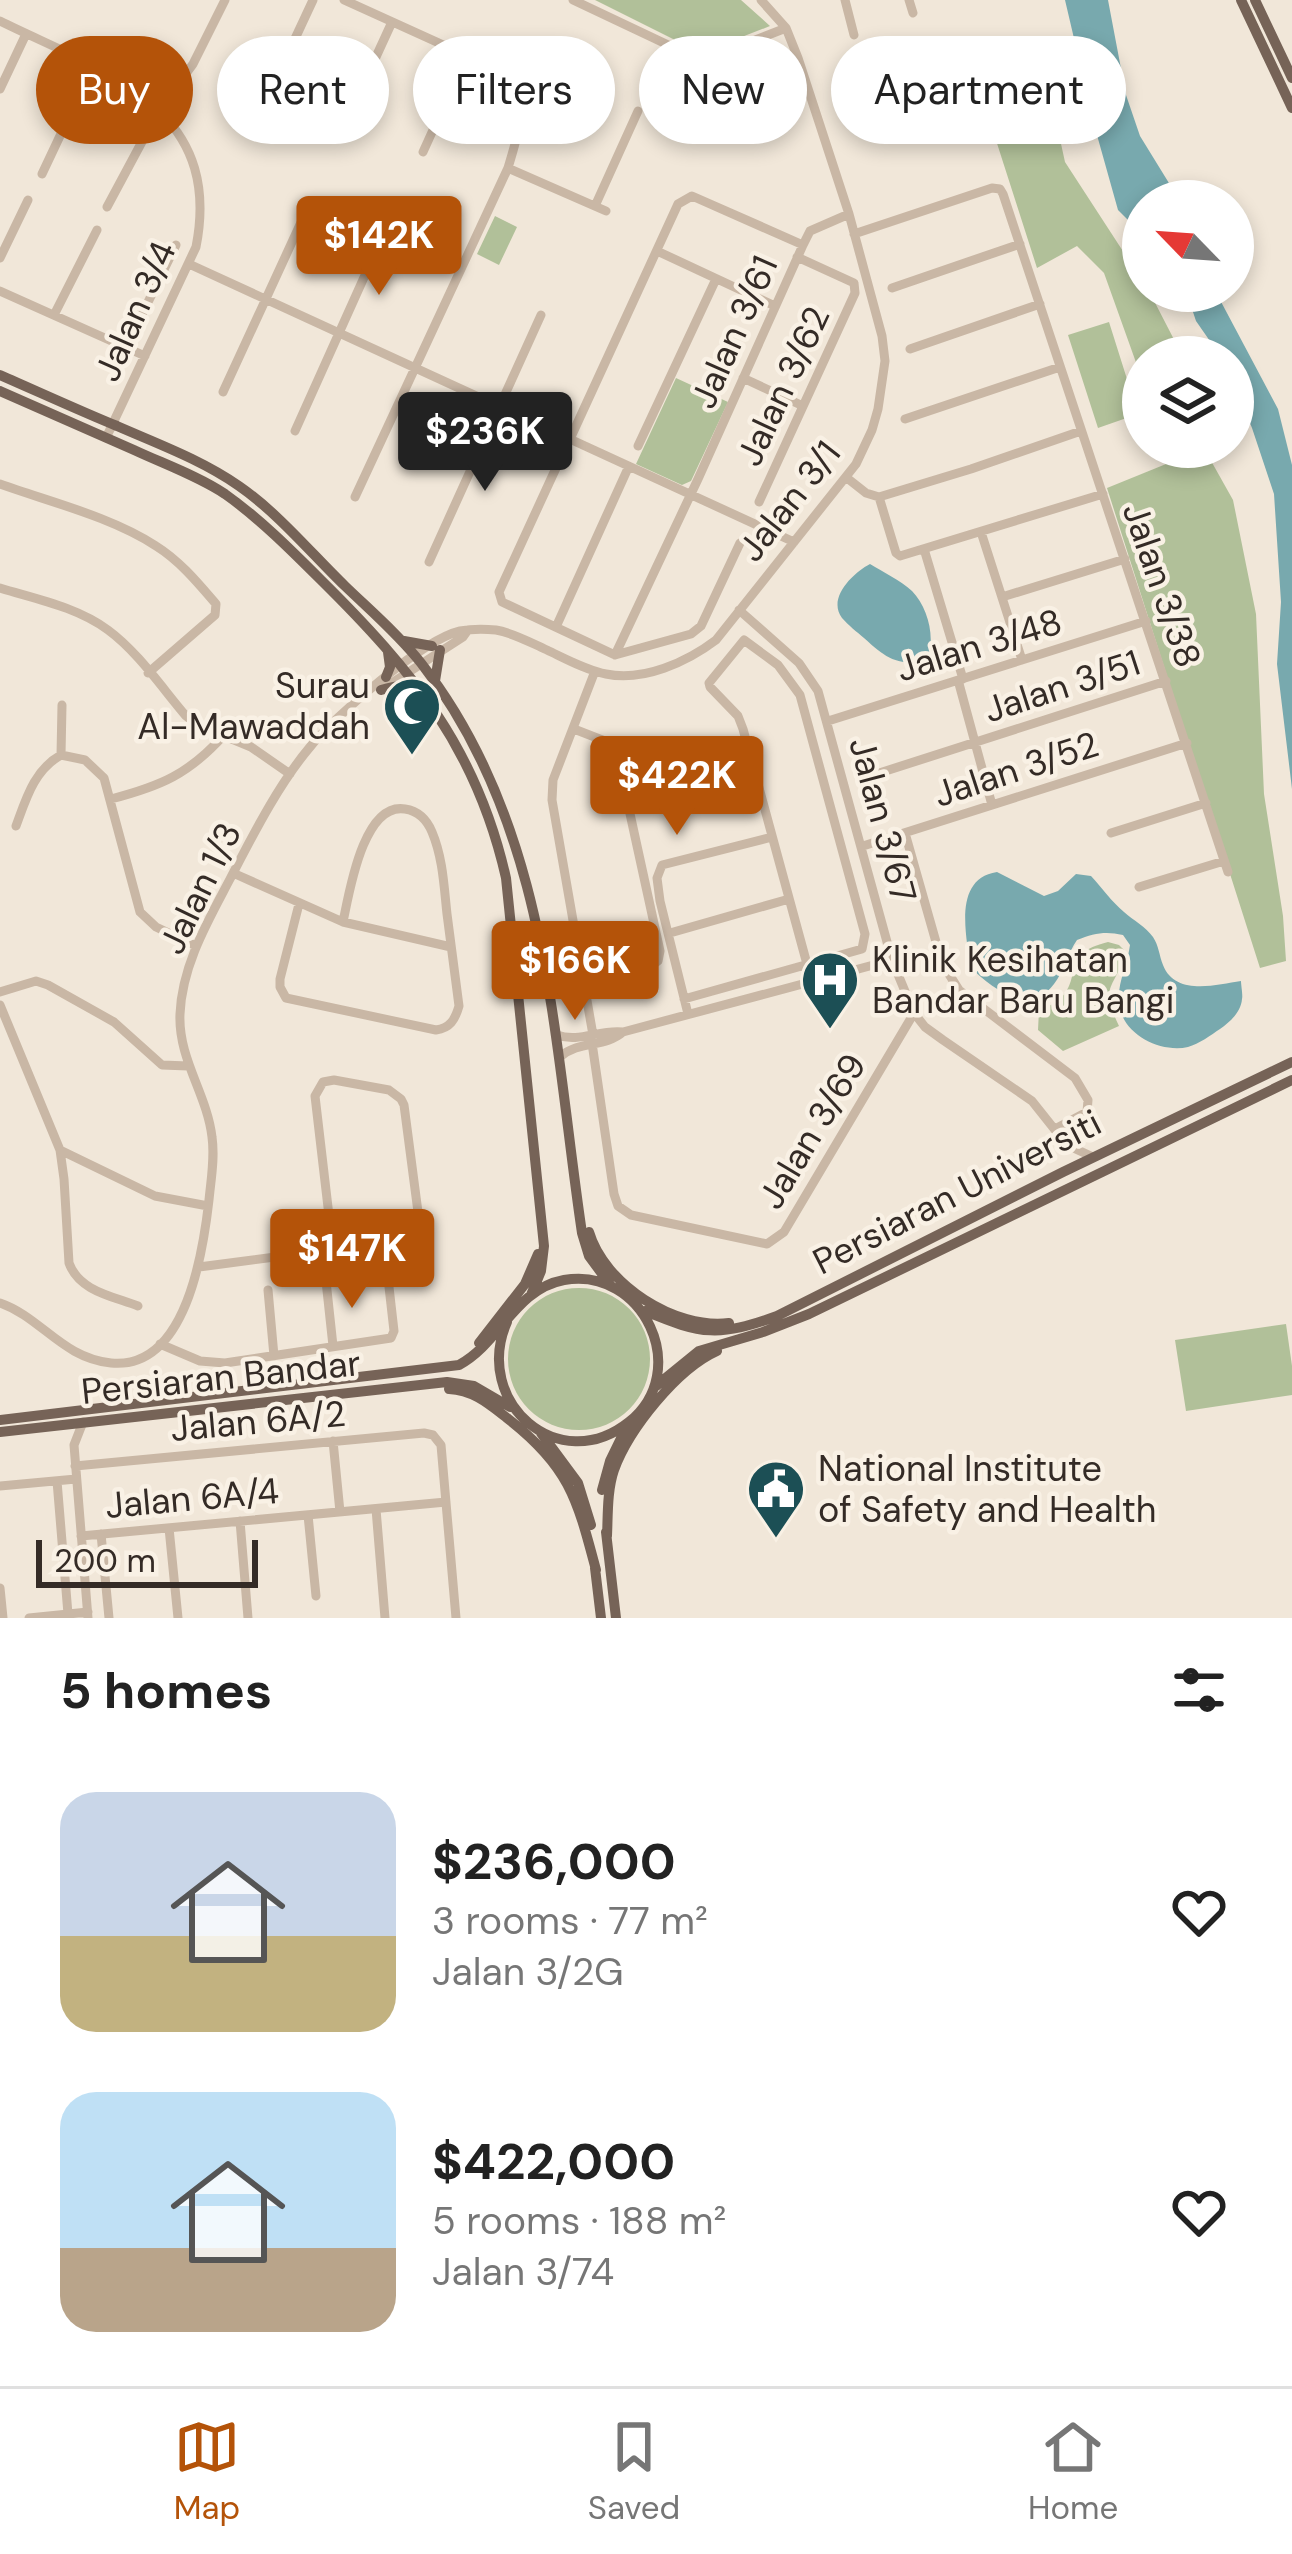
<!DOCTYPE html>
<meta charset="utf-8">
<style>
:root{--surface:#fff;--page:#f2f2f2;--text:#222;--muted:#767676;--line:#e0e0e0;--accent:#b45309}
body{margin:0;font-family:"DM Sans",sans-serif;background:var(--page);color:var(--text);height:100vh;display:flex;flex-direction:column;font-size:45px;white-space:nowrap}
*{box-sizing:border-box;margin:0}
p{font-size:39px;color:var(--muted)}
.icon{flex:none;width:66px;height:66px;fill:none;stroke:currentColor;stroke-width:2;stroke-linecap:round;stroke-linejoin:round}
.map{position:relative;height:1618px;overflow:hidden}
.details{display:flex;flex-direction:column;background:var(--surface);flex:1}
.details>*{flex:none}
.top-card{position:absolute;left:36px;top:36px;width:1221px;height:108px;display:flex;gap:24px}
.needle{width:78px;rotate:295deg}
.controls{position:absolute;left:1122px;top:180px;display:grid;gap:24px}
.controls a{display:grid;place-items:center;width:132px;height:132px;border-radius:50%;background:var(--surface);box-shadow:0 6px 18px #0003;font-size:60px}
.scale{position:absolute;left:36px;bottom:30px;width:222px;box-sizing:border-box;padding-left:12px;border:6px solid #342b26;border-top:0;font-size:33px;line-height:42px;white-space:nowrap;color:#342b26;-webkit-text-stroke:9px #f9f1e5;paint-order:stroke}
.price{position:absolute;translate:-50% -102px;padding:0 27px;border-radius:12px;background:var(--accent);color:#fff;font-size:39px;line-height:78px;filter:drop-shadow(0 3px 6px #0008)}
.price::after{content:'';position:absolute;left:50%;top:72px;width:36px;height:27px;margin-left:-18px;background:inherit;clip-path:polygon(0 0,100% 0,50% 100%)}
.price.current{background:#222;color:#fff}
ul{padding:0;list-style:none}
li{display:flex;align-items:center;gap:36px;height:300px;padding:0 60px}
li span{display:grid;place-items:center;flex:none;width:336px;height:240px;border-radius:36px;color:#555}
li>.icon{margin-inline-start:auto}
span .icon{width:144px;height:144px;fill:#fffc;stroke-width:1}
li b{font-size:51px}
h2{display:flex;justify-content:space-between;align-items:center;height:144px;padding:0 60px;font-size:51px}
.chip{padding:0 42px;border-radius:54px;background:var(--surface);box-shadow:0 6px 18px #0003;font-size:42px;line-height:108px}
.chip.current{background:var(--accent);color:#fff}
.tab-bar{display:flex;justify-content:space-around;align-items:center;height:168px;border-top:3px solid var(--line);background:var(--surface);font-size:33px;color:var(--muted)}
.tab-bar a{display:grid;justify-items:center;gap:6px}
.tab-bar .current{color:var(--accent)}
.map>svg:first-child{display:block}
.green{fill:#b1c099}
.water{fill:#78a9ae}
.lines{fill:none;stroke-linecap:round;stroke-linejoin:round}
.minor{stroke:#c9b7a5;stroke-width:9}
.major{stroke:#766357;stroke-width:10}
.labels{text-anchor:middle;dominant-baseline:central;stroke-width:9;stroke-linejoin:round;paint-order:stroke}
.street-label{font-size:36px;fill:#342b26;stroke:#f9f1e5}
.poi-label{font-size:36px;fill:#342b26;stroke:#f9f1e5;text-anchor:start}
</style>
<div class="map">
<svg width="1292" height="1618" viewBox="0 0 1292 1618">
<rect width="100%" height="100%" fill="#f1e7d9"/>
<path class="green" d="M595,0H741L770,26L701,53Z
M985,106L1056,121L1065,162L1143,282V291H1149L1183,357H1143V382L1104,273L1077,246L1037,268Z
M495,216L517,227L499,265L477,254Z
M1109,322L1138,414L1098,428L1068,335Z
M676,378L728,402L691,481L682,485L636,464Z
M1167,447H1211L1210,459L1233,500L1256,614L1264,794L1283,916L1286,961L1260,968L1107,488L1171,462Z
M1108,942L1119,945L1125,951C1116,991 1098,982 1119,1026L1063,1051L1038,1030L1039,1010C1040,1010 1058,1002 1058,1001C1085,977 1058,954 1108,942Z
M508 1359a71 71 0 1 1 142 0a71 71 0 1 1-142 0Z
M1286,1324L1292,1366V1395L1186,1411L1175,1340Z"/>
<path class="water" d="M1065,0H1108L1126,95L1140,136L1180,201H1143V235L1118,210L1095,128Z
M1186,291H1218L1219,298L1278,409L1292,465V789L1277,664L1281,602L1274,494L1252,428L1233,382V357H1221L1196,321Z
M870,564C883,572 900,580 912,591C929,608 937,643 925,663C894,664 886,658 864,638C857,632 848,625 842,618C827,598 853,573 870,564Z
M997,872L1044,896L1058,891L1076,874L1091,876C1102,888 1112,902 1124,912C1133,920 1146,927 1153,937C1159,946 1159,955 1163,965C1175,996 1215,985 1241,981C1241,985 1243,996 1242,999C1241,1012 1230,1022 1220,1029C1211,1035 1199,1044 1188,1047C1162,1053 1126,1036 1120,1009C1115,986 1127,968 1130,945L1123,935C1106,931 1094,933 1077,940C1068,953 1064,971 1054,984C1029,1018 992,988 970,967C967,936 952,879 997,872Z"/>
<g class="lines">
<path class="minor" d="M344,0L494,68C528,106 522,121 508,168L355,497
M573,0L702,61L786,28
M845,0L854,35
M909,0L913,13
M0,21C101,71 224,105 196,247L106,438
M272,88L313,0
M0,89L26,34
M347,120L392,22
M423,152L467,55
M508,168L606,211
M42,174L93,66
M595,206L638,111
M107,207L159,110L193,64L225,0
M854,234L992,188L1000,189L1003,194L1228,872
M657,251L775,306
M0,258L28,200
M189,264L794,542
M892,288L1020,244
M0,291L145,356
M54,315L97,230
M126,347L176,245
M910,349L1040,304
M743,378L803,406
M223,392L304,216
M905,419L1060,367
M295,431L379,244
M570,439L678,204L692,196L803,245
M638,446L716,279
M562,455L499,592L502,602L615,655
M847,478L866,493L879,497L971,469L1081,431
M0,484C50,502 112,517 156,546C180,561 198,583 216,604L215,615L148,673
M879,497L896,553L900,556L1103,494
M759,502L855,293L854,283L797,257
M981,532L1022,660
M924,549L963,679
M429,562L541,315
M0,588C36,599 77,607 108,630C138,652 162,688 186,716L198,725L251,747L290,774
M1002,597L1125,559
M739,610L799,663L818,691L892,960L914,1013L925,1027L943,1040L1032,1101L1067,1145L1093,1157
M556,627L629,466
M615,655L698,479L803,245L810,231L849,214
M615,655L691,634L701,626L740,543
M958,680L992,805
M384,688L463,637L468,630
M828,721L1146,621
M574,729L633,752L639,762L627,800L660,951L658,961L650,967L584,982
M61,755L62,705
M870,776L1166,681
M111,799C161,786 189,774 224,735
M648,802L754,773
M16,826C26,799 34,770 61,755L85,760L104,778L140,912L156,927L196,946
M905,833L942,963L959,990L1075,1078L1088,1100L1087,1112L1055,1129
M1111,833L1206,803
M863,846L1187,743
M233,873L343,922L451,947
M1139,887L1224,861
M299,904L280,979V987L286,998L436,1030C450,1028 455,1020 459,1006C455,975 451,945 447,914C444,887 443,858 432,832C427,820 418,811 405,809C363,802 349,894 343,922
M670,933L789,899
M0,992L36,981L48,985L114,1022L162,1065L188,1066
M684,999L862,949L865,934L800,695L778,665L744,640L709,683L710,687L738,716L743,729L807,964L811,982
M0,1005L60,1150L64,1179L69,1263C79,1291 112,1296 138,1306
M688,1014L660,901L657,878L662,865L772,837
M557,1035C579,1043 600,1029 623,1032L892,960
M593,1035L552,800L553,780L595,671
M592,1043L614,1194L618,1206L631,1215L767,1244L784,1232L914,1013
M560,1057C579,1040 605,1048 623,1032
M60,1150L155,1196L208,1206
M199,1267L397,1241L411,1234L418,1212L404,1105L401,1099L389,1090L334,1080L323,1082L315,1096L333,1250
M326,1281L333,1346
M268,1290L274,1356
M0,1303C41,1317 62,1358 111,1363C186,1370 203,1253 209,1200C211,1179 215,1158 212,1137C207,1094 178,1059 180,1014C182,965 208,921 230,879C253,835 278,785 310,747C335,716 422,640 460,631C471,629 485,629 496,630C514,633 531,643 547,650C566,659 586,670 606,674C643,682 687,662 716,640L856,464L872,430L878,409L885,361L882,336L849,214L798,58L786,28L761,0
M160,1344L200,1361L225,1363L391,1338L394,1331L384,1243
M83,1422L74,1445L88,1618
M333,1441L340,1512
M75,1466L424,1433L433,1435L441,1445L456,1618
M57,1481L68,1614
M0,1486L76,1479
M376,1509L385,1618
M308,1515L316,1596
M240,1521L248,1618
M169,1528L178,1618
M101,1534L109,1618
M81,1536L446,1502
M0,1588L3,1618
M29,1618L88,1612"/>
<path class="major" d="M1241,0L1292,108
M1255,0L1292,78
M0,375C39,392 78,410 117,426C158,444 202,460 239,486C278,513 311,553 345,586C371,611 399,635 421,663C549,826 553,1038 582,1233L589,1256L611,1286
M0,391C45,411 90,431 134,450C164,464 198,476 225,494C259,518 291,550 321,580C413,671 477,749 506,878L544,1246L541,1271L531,1295
M404,641L432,646
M386,677L390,667L388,652
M435,681L440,650
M381,690C395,686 407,683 420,691
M589,1232C604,1284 675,1330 729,1323
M645,1311C702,1335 719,1337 777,1316L1063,1172L1292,1062
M479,1343L525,1284L538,1254
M656,1386L699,1351L763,1332L809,1314L1292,1080
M449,1389C473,1390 489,1404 507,1418C569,1466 577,1498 596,1570
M0,1420L459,1365C500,1343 515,1289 564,1280C643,1266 693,1371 629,1422C559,1478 472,1402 507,1322
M0,1432L447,1382L474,1386L510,1407
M541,1433L578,1483L591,1525
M602,1490L610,1461L628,1424
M606,1532L616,1618
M607,1536C608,1514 607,1491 614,1470C629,1429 677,1369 717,1351
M595,1568L601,1618"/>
</g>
<defs>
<g id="mosque-pin" transform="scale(3)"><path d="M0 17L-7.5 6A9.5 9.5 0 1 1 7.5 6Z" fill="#1c4f55" stroke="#f9f1e5"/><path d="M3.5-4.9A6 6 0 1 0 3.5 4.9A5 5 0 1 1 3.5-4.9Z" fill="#fff"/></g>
<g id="hospital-pin" transform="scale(3)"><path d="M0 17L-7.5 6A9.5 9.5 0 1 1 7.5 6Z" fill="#1c4f55" stroke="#f9f1e5"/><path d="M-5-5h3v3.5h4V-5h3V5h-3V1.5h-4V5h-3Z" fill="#fff"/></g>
<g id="civic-pin" transform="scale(3)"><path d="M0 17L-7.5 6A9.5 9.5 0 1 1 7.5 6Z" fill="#1c4f55" stroke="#f9f1e5"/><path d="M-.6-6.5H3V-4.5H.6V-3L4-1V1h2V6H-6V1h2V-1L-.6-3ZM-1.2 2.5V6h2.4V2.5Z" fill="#fff"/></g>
</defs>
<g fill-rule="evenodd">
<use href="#mosque-pin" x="412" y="706"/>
<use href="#hospital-pin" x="830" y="980"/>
<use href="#civic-pin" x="776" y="1489"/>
</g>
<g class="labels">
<g class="street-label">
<text transform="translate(135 311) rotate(-66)">Jalan 3/4</text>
<text transform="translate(734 332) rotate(-66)">Jalan 3/61</text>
<text transform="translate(783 386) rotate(-65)">Jalan 3/62</text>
<text transform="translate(789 501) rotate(-52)">Jalan 3/1</text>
<text transform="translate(1162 585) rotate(71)">Jalan 3/38</text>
<text transform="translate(979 645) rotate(-17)">Jalan 3/48</text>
<text transform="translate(1062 686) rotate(-18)">Jalan 3/51</text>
<text transform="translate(1016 769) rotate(-18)">Jalan 3/52</text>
<text transform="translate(883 820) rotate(75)">Jalan 3/67</text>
<text transform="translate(200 888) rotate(-64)">Jalan 1/3</text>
<text transform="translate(812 1131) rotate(-59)">Jalan 3/69</text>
<text transform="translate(957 1192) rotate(-27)">Persiaran Universiti</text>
<text transform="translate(221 1377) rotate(-6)">Persiaran Bandar</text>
<text transform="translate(258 1421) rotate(-5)">Jalan 6A/2</text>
<text transform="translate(192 1498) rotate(-5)">Jalan 6A/4</text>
</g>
<g class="poi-label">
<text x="370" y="685" text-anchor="end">Surau<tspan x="370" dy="41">Al-Mawaddah</tspan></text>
<text x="872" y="959">Klinik Kesihatan<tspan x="872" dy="41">Bandar Baru Bangi</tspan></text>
<text x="818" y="1468">National Institute<tspan x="818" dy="41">of Safety and Health</tspan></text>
</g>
</g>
</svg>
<div class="controls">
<a><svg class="needle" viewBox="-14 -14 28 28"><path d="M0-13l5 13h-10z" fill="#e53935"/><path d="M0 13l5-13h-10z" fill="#767676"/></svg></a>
<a><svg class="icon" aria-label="layers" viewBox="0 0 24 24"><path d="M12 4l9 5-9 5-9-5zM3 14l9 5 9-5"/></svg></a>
</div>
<div class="scale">200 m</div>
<b class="price" style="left:379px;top:298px">$142K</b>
<b class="price current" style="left:485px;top:494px">$236K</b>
<b class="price" style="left:677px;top:838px">$422K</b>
<b class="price" style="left:575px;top:1023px">$166K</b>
<b class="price" style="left:352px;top:1311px">$147K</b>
<div class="top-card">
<a class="chip current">Buy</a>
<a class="chip">Rent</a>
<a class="chip">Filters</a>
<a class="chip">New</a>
<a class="chip">Apartment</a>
</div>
</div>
<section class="details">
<h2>5 homes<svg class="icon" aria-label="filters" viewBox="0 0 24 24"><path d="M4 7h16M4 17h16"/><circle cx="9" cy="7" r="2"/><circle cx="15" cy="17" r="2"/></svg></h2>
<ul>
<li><span style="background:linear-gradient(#c9d6e8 60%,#c2b280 0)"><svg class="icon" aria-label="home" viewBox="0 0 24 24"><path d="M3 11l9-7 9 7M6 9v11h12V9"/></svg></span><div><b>$236,000</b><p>3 rooms · 77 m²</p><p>Jalan 3/2G</p></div><svg class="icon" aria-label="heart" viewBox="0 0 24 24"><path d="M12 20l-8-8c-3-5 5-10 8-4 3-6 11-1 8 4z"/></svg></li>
<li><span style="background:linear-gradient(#bfe0f5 65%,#b9a48a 0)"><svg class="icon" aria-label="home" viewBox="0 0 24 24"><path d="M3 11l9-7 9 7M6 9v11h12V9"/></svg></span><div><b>$422,000</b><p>5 rooms · 188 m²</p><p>Jalan 3/74</p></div><svg class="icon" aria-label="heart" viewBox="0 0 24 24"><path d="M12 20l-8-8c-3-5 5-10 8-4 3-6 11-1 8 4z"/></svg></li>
</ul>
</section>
<nav class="tab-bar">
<a class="current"><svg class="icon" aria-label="map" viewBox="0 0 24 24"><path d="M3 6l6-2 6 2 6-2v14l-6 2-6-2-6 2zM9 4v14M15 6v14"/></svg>Map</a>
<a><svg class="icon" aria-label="saved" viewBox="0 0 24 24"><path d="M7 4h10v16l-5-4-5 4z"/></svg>Saved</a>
<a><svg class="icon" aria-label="home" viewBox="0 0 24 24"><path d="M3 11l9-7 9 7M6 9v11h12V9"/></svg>Home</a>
</nav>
